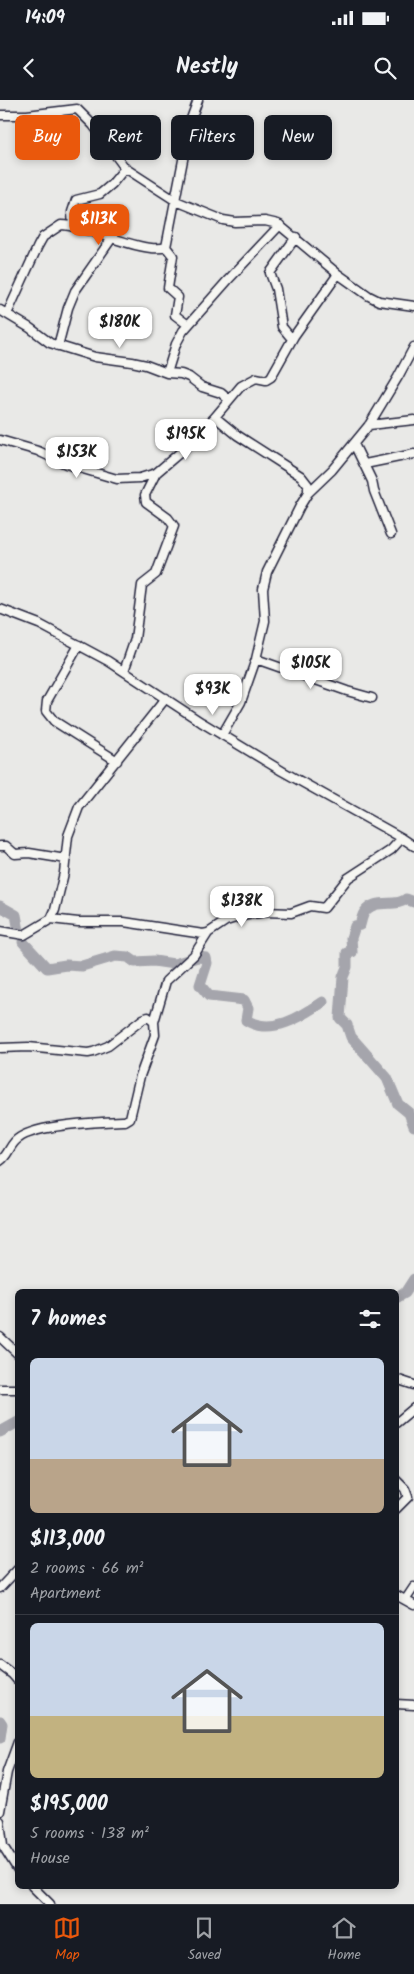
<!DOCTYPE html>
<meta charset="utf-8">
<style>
:root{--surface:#171b24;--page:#242831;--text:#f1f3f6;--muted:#9ea1a6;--line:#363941;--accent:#ea580c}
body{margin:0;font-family:Kalam,sans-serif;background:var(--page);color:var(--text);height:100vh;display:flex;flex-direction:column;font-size:19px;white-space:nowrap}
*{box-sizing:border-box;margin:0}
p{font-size:16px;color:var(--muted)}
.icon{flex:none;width:28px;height:28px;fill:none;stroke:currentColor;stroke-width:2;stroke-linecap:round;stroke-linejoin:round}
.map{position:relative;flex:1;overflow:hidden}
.panel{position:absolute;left:15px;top:1189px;width:384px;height:600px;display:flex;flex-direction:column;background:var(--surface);border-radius:8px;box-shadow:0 2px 8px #0003}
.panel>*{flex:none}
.hud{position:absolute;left:15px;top:15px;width:385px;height:45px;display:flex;gap:10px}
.price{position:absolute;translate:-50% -42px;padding:0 11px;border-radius:10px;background:#fff;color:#222;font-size:16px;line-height:32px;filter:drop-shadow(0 1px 2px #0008)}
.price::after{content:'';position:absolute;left:50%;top:30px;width:15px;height:11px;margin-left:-8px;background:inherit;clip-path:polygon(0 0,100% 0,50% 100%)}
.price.active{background:var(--accent);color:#fff}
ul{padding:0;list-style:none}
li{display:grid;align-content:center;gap:10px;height:265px;padding:0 15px}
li+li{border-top:1px solid var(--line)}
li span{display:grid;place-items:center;height:155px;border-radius:8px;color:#555}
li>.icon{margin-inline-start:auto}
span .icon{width:90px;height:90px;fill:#fffc;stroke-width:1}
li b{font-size:21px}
h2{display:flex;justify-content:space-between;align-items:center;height:60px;padding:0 15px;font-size:21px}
.pill{padding:0 18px;border-radius:8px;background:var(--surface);box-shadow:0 2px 8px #0003;font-size:18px;line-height:45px}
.pill.active{background:var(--accent);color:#fff}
.status{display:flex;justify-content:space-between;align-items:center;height:35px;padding:0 25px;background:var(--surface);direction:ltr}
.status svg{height:14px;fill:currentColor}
header{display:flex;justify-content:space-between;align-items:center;height:65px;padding:0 15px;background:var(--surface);font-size:22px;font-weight:600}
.tab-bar{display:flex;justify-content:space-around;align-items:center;height:70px;border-top:1px solid var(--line);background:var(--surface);font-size:14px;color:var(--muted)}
.tab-bar a{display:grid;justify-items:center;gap:2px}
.tab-bar .active{color:var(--accent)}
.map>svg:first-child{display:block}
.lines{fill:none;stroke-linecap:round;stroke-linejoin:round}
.river{stroke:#a5a5ac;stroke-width:11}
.street-casing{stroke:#22223b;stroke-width:11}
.street{stroke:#f6f6f2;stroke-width:8}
</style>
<div class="status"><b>14:09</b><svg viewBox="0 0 49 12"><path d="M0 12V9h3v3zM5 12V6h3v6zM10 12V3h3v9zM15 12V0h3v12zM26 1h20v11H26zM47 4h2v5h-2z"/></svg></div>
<header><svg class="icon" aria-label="back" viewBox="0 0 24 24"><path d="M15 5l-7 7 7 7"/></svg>Nestly<svg class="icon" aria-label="search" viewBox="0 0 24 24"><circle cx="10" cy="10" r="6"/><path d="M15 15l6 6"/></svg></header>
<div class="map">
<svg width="414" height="1804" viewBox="0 0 414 1804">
<rect width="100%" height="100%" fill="#e9e9e7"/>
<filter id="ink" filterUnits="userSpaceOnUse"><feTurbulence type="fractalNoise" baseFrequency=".02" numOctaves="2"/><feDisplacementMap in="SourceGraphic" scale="10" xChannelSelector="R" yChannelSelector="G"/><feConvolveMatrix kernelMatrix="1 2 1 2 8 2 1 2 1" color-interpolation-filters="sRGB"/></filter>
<g filter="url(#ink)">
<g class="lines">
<path class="river" d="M414,802L406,799C396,808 374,797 364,813C362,816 361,822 360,825L355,826L351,838L352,852L347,853V867L343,877L340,918L347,925L351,937L387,978L398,1004L409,1013L414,1026
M0,806L16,815L19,831
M23,842L47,868L66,865L82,866L115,856L128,857L135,862L154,861L174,864L198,857L206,858L207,863L200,885L209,896L244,900L248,908L246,920C271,936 301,917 323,902
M396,1198L405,1193L414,1179
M0,1332L18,1322
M0,1621L2,1624L0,1638"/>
<g class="street-casing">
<path id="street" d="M0,15H27L77,9L93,25L125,68L176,101L223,120L235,122L265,121L278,124L338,174L369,196L379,201L414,206
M73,127L72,112L76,100L100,94L112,84L125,68
M166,147L173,156L168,188L178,197L175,215L188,225
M0,210L30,228L50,243L95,257L132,262L146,265L167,273L181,274L189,277L202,287L221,293L229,300
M7,214L38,146L43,137L61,125C87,125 144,155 166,147L191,19L198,0
M292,239L282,227L276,189L270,173L296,137
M58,246L68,208L75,191L112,138
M167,273L176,244L183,231L228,180L280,125
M215,317L237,335L301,376L308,385V393
M369,325L414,320
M0,340L38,351L66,364L117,379L140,378L156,373
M354,344L372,381L374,391L391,434
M365,364L414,354
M0,509L39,524L108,561L201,622L282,671L402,738L414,746
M79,545L47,601L46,611L54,621L117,661
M256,559L347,591L372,598
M124,571L135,539L142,485L156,474L174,426L168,418L146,402L145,395L156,373L183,350L215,317L241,286L256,278L266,280L271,277L294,236L338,174
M222,635L241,602L256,559L265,521L263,489L267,472L300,406L308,393L332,370L369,325L398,277L414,247
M0,746H6L15,754L29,753L66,759
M51,819L78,822H124L203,834L208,833L226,821L242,816L265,812L291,813L310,806L324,808L348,778L391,750L402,738
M0,831L24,835L51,819L55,810L64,773L68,736L79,707L166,598
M0,948L28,947L88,953L93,952L108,946L143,919L148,917L154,922
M0,1061C9,1055 10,1043 19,1038C38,1024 100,1022 125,1021L130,1018L140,976L155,935L154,922L166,881L194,855L208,833
M0,1237L18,1254
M396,1279L414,1285
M0,1289H18
M396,1323L414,1308
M396,1380L405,1389L408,1397L396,1409
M0,1488L18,1469
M396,1495L414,1505
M406,1499L414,1487
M0,1565L12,1574L18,1581
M396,1604L414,1605
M0,1711L7,1672L18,1642
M0,1721L3,1746L18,1770
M32,1786L50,1804"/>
</g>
<use href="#street" class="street"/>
</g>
</g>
</svg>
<b class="price active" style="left:99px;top:146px">$113K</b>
<b class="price" style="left:120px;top:249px">$180K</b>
<b class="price" style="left:186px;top:361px">$195K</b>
<b class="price" style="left:77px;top:379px">$153K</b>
<b class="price" style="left:311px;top:590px">$105K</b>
<b class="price" style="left:213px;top:616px">$93K</b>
<b class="price" style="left:242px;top:828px">$138K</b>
<div class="hud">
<a class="pill active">Buy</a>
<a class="pill">Rent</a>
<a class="pill">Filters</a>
<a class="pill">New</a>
</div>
<section class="panel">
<h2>7 homes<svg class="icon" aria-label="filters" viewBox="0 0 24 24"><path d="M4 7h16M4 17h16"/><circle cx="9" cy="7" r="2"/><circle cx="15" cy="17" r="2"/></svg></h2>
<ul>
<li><span style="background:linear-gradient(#c9d6e8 65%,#b9a48a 0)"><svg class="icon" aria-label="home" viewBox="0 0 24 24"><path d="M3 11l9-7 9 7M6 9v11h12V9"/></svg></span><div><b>$113,000</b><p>2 rooms · 66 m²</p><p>Apartment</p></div></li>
<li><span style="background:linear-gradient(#c9d6e8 60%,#c2b280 0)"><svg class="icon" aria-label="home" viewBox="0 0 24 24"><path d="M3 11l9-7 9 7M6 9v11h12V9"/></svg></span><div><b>$195,000</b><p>5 rooms · 138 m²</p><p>House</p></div></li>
</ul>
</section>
</div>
<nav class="tab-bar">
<a class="active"><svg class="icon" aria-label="map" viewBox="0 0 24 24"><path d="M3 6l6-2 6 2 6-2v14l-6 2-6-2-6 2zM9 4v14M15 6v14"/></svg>Map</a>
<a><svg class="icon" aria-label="saved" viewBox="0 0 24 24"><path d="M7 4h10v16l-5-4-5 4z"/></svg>Saved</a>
<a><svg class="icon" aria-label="home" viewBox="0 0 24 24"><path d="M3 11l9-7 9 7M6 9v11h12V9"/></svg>Home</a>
</nav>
